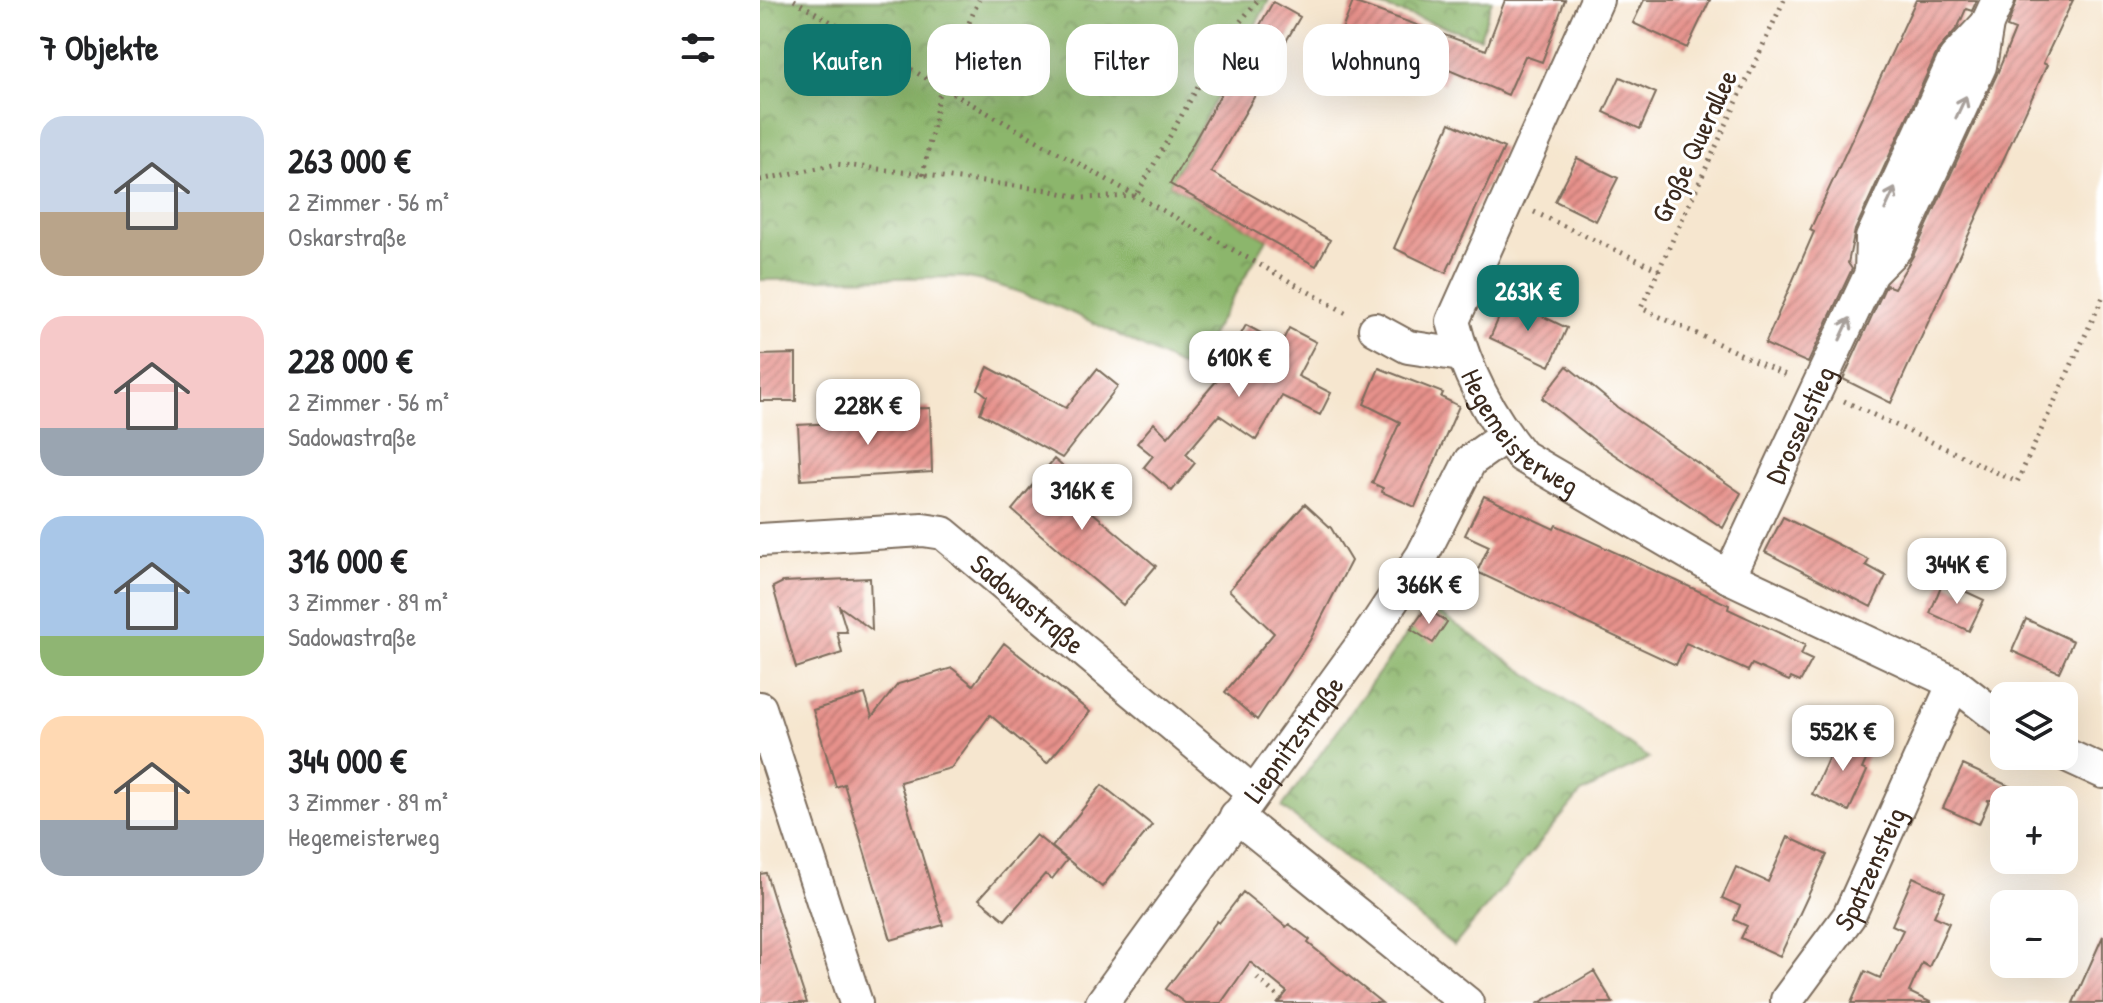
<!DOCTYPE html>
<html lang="de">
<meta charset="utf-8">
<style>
:root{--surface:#fff;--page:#f2f2f2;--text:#202124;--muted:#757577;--accent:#0f766e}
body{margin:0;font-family:"Patrick Hand",sans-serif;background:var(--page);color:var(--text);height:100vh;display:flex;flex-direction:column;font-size:30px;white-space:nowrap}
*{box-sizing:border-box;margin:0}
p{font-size:26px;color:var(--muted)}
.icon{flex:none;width:44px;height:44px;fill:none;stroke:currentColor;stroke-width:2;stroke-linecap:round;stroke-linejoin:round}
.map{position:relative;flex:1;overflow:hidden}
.panel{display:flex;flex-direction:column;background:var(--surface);width:760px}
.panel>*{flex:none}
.top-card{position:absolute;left:24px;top:24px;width:760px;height:72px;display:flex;gap:16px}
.tools{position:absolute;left:1230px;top:682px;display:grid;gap:16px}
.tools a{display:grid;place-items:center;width:88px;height:88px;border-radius:16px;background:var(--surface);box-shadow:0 8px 32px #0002;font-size:40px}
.price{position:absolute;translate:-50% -68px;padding:0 18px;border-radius:16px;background:#fff;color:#222;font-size:26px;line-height:52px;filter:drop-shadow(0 2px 4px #0008)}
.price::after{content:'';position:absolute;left:50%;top:48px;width:24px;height:18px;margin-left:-12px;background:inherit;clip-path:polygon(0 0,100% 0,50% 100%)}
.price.active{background:var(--accent);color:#fff}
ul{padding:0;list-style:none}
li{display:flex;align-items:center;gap:24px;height:200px;padding:0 40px}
li span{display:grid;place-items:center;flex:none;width:224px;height:160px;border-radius:24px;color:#555}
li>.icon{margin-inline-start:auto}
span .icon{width:96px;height:96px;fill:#fffc;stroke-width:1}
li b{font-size:34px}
h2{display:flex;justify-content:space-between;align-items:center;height:96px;padding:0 40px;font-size:34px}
.chip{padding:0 28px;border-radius:24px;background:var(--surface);box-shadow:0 8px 32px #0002;font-size:28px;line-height:72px}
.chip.active{background:var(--accent);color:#fff}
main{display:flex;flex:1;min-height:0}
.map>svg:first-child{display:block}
.forest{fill:url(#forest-crowns);stroke:#647045;stroke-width:2}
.building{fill:url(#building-hatch)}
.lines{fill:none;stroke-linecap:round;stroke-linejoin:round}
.minor-casing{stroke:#7c6c5c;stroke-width:36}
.path{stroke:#7c6c5c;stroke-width:5;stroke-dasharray:2 6;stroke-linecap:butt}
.minor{stroke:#fff;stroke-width:32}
.oneway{stroke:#a79f9a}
.labels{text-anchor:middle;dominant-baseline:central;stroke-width:6;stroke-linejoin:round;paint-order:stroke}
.street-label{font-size:28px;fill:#3b2a1e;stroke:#fff}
</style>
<main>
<section class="panel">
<h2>7 Objekte<svg class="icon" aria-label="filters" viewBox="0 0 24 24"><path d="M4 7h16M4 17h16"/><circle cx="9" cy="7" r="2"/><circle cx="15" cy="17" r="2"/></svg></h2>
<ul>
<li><span style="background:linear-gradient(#c9d6e8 60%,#b9a48a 0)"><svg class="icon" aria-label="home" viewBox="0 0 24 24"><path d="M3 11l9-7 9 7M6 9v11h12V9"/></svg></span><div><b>263 000 €</b><p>2 Zimmer · 56 m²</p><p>Oskarstraße</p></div></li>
<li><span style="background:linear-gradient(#f6c9c9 70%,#9aa5b1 0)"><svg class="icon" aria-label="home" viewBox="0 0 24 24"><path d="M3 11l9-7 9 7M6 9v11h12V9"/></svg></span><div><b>228 000 €</b><p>2 Zimmer · 56 m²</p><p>Sadowastraße</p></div></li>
<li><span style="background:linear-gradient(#a9c7e8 75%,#8fb573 0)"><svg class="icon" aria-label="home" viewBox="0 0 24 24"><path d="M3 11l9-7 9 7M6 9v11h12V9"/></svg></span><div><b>316 000 €</b><p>3 Zimmer · 89 m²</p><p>Sadowastraße</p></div></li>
<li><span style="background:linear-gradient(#ffd9b3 65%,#9aa5b1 0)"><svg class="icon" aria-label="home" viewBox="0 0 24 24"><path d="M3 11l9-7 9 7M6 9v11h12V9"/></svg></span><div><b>344 000 €</b><p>3 Zimmer · 89 m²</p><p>Hegemeisterweg</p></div></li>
</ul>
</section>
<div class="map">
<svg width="1343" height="1003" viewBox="0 0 1343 1003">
<defs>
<pattern id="forest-crowns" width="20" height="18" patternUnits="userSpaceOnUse" patternTransform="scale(2)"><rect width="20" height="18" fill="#8cb66c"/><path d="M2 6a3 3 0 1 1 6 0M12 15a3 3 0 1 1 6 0" fill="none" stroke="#749458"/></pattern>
<pattern id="building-hatch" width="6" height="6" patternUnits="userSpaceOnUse" patternTransform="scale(2)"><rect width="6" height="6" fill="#e6918b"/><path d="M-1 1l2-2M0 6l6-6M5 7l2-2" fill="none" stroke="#bc7771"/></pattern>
</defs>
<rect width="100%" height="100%" fill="#fff"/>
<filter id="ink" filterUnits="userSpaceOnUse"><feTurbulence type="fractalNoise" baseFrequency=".0125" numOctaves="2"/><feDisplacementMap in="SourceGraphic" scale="16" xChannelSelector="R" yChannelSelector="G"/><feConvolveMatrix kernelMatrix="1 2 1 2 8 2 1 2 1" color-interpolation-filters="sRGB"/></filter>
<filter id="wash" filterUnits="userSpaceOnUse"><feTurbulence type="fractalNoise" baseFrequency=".006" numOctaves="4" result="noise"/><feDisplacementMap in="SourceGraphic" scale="32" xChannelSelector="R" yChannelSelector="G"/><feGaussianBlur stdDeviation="1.8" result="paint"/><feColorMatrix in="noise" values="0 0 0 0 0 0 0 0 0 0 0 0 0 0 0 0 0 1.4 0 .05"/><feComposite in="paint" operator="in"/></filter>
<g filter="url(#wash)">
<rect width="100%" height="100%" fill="#f6e6cf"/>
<path class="forest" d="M0,0H509L410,184L507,239L430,371C362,337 275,289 202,277L0,280Z
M601,0H732L720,38Z
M668,605L889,758L821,793L694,946L522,807Z"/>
<g id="blocks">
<path class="building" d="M745,0H805L782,62L765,56L748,95L689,70L684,84L576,45L593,2L726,50Z
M884,0H950L927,48L873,23Z
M1156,0H1217L1212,11L1206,9L1198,27L1178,50L1095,230L1088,263L1092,269L1048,363L1005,344L1054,232L1050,230Z
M1257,0H1313L1283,63L1287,65L1131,403L1083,379L1126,285L1134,288L1153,256L1237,74L1255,30L1247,27Z
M513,2L540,17L451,172L570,240L556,266L410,184Z
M860,77L896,93L880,129L844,112Z
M690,123L744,148L686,273L634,248Z
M817,158L858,178L836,221L795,201Z
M747,299L807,328L790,366L730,338Z
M486,325L521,344L529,328L556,342L538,376L571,393L560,415L522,396L496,440L459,415L426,454L435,463L412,491L384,467L393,456L377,443L394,423L408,437L471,364L466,361Z
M36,354V401H0V355Z
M807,366L857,407L981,493L963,528L840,445L782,398Z
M228,367L306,408L337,369L358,386L302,458L220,413L227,396L218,389Z
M619,368L683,393L681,397L699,406L655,507L622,492L623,488L612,483L640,422L604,404Z
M170,408L172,472L41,480L38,425L131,420L130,409Z
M294,459L336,495L326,507L396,566L363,605L252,510Z
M724,496L794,529L796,525L969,605L968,609L1045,645L1041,655L1052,660L1040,682L1031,678L1029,681L992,664L988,671L926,643L916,665L717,572L729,546L705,535Z
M545,504L571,528L591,561L550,640L497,720L465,692L514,633L469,590Z
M1023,517L1109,560L1106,565L1126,576L1111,607L1005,552Z
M110,578L112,630L79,606L87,632H77L82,653L36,668L13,587L23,582Z
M1183,581L1224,600L1209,631L1170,613Z
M666,608L687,622L673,643L651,629Z
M1266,619L1313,641L1299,672L1252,651Z
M244,643L330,712L287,763L230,715L191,768L140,782L183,925L131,940L84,784L76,787L53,710L105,694L112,717L138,684L192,668L213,685Z
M1079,735L1111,749L1102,769L1107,771L1089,811L1052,794Z
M1203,765L1238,781L1279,800H1227L1229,801L1219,824L1183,808Z
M342,785L392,825L342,887L292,847Z
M276,835L307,860L292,879L285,874L245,920L219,899Z
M1028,837L1067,855L1020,956L981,938L987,926L974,920L980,906L962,898L976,867L1008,882Z
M6,873L33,961L47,1003H0V874Z
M1153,877L1185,892L1174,916L1189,923L1169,967L1162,963L1149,992L1172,1003H1091L1105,971L1120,978L1143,930L1132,925Z
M483,892L526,927L529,924L550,940L548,943L622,1003H518L527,992L490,962L461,1003H425L406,989L457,921L459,923Z
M1343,936V1003H1313Z
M834,971L853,1003H779L819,980Z"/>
</g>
</g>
<g filter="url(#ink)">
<use href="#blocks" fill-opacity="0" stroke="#7c6c5c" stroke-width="2"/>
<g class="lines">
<g class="minor-casing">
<g id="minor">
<path id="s1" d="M837,0L693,321C706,372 729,416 762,456L969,577L1194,683L1244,722"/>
<path d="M1111,273L1112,238L1195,58L1227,24"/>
<path d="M615,329L648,347L701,355"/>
<path id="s2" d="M0,540L163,530L183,533L493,792"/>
<path id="s3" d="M969,577L1111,273L1136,248L1220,66L1227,24L1238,0"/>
<path d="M0,708L96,1003"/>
<path d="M1304,754L1343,772"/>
<path d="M476,816L707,1003"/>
<path id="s4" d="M1027,1000L1089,916L1194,683"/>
<path id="s5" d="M342,1003L614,628L662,556L710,461L745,436"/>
</g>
</g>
<path class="path" d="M34,0L181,87L590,315
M1024,0L881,308L1030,377
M163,175L181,87L219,0
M0,180L77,164L288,190L322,198L376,196L462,44L498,0
M774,212L899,270
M1084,401L1257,482L1343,297
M497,978L525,1003"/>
<use href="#minor" class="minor"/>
</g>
<defs><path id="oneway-shaft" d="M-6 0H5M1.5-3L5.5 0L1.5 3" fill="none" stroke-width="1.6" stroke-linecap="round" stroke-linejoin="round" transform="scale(2)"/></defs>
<g class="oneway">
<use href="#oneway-shaft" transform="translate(1201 107) rotate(-65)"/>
<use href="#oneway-shaft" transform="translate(1130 199) rotate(-65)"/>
<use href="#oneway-shaft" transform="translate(1085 329) rotate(-65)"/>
</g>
</g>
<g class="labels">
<g class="street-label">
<text transform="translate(934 146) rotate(-65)">Große Querallee</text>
<text stroke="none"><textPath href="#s3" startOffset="168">Drosselstieg</textPath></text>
<text stroke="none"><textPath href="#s1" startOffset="486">Hegemeisterweg</textPath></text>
<text stroke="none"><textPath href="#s2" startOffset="294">Sadowastraße</textPath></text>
<text stroke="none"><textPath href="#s5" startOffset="326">Liepnitzstraße</textPath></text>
<text stroke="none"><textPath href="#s4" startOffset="156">Spatzensteig</textPath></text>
</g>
</g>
</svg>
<div class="tools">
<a><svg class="icon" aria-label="layers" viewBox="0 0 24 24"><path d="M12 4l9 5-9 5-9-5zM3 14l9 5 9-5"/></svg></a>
<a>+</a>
<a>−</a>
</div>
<b class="price active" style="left:768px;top:333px">263K €</b>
<b class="price" style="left:479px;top:399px">610K €</b>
<b class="price" style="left:108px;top:447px">228K €</b>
<b class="price" style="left:322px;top:532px">316K €</b>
<b class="price" style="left:1197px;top:606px">344K €</b>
<b class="price" style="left:669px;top:626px">366K €</b>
<b class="price" style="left:1083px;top:773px">552K €</b>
<div class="top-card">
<a class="chip active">Kaufen</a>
<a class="chip">Mieten</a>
<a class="chip">Filter</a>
<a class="chip">Neu</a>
<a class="chip">Wohnung</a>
</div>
</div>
</main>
